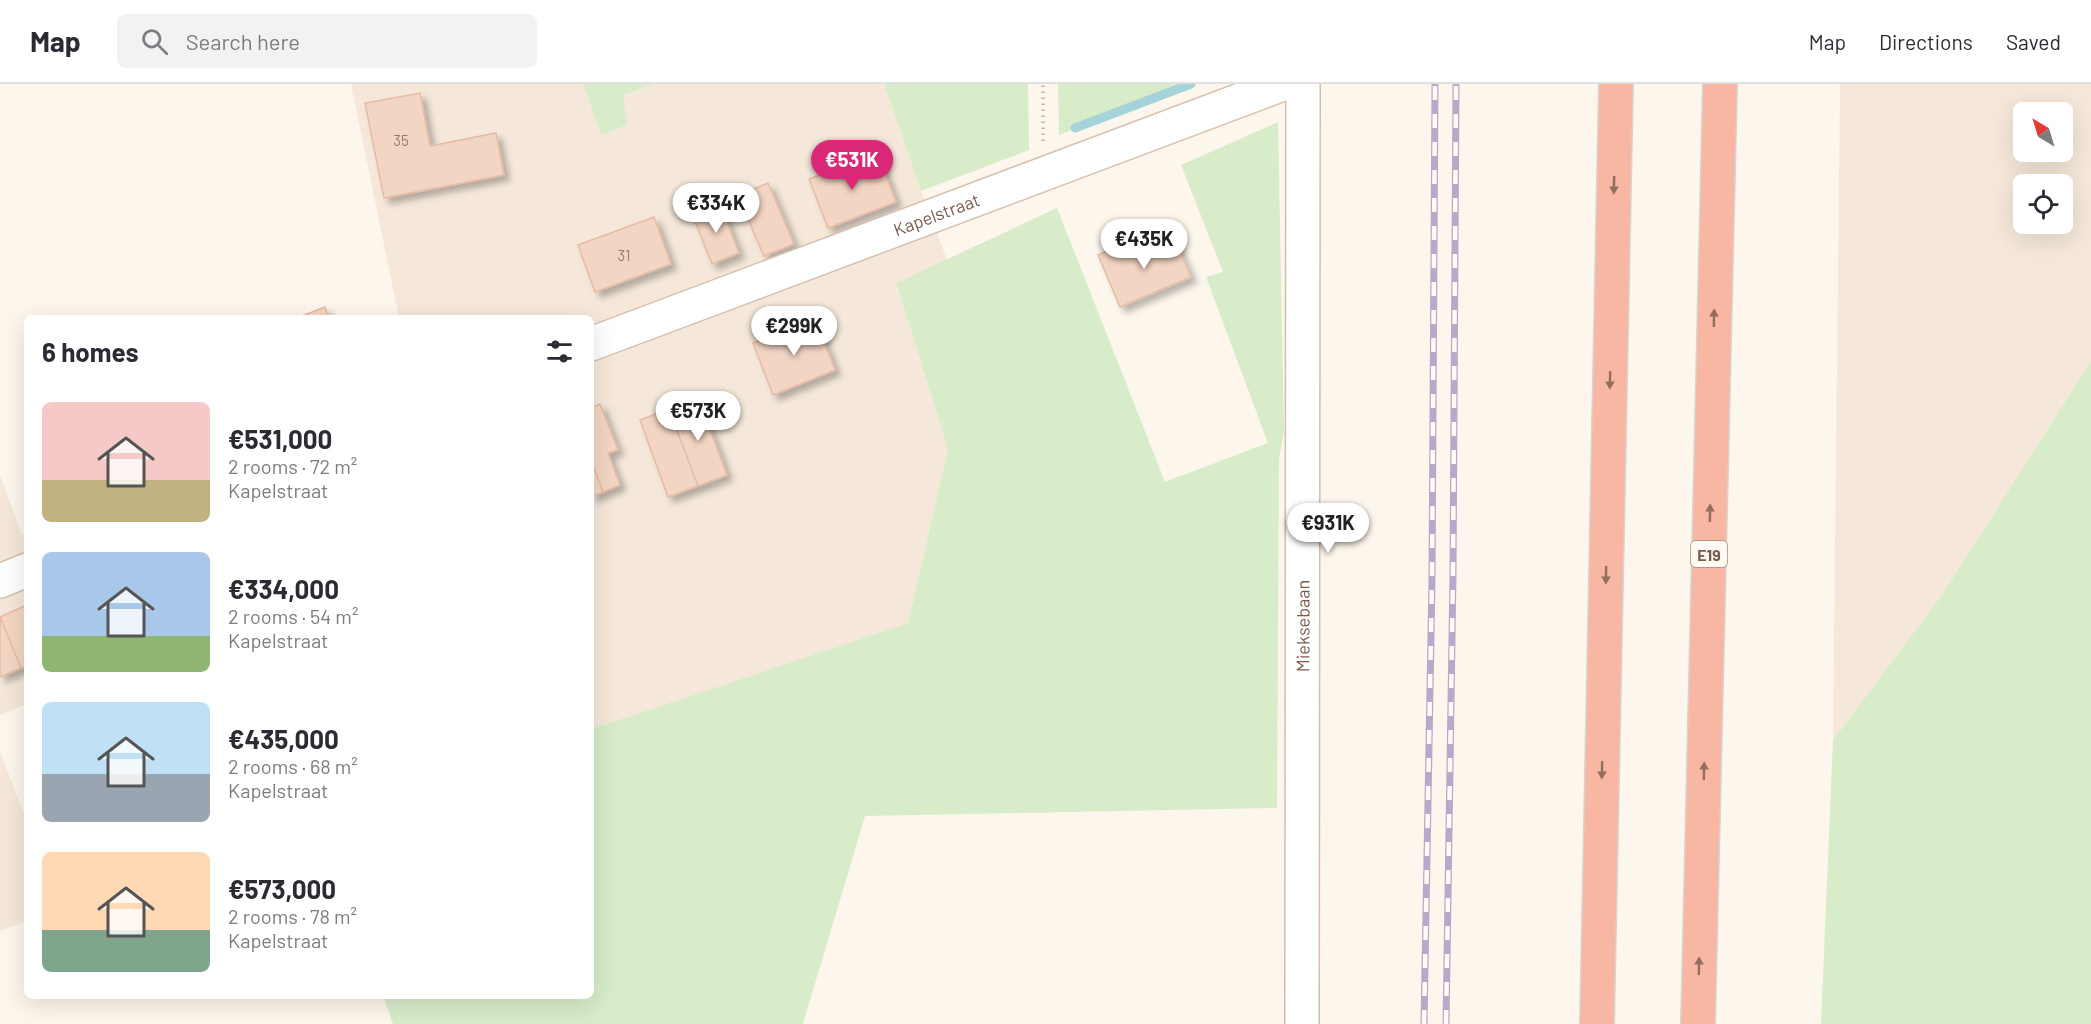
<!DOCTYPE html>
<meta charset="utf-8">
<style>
:root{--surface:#fff;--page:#f2f2f3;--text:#2b2b33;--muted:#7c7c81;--line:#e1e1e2;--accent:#db2777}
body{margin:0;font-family:Barlow,sans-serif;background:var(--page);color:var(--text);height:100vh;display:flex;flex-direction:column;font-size:22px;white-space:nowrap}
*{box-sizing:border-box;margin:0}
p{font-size:20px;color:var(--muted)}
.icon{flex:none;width:33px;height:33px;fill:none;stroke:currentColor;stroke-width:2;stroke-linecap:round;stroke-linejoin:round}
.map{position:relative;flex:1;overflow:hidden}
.side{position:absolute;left:24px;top:231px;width:570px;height:684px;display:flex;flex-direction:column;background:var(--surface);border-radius:9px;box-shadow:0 6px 24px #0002}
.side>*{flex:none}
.needle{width:39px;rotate:322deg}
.fabs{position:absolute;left:2013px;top:18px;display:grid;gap:12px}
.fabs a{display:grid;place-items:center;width:60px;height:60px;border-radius:9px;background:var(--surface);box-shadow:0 6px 24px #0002;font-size:30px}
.price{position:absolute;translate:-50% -51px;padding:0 14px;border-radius:21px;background:#fff;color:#222;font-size:20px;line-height:39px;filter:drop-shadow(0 2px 3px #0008)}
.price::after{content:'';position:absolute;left:50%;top:36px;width:18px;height:14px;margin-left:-9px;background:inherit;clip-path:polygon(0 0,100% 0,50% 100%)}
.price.selected{background:var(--accent);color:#fff}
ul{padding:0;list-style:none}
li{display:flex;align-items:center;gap:18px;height:150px;padding:0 18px}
li span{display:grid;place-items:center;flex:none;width:168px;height:120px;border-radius:9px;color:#555}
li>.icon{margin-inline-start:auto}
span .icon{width:72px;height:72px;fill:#fffc;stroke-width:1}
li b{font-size:26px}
h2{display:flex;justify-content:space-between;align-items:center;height:72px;padding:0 18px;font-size:26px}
header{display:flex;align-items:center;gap:36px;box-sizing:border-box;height:84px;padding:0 30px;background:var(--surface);border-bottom:2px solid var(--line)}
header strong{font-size:28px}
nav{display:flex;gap:33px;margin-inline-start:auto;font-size:21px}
.search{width:420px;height:54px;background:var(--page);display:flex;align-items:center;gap:15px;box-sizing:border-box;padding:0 21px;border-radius:9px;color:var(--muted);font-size:22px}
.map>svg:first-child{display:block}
.residential{fill:#f5e8da;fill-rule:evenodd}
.green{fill:#d8ecc9}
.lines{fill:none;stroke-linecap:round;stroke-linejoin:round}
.stream{stroke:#a5d3da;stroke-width:9}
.building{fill:#f3d5c3;stroke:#e6bba3;stroke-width:1.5;filter:url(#shadow)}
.street-casing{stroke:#d1beb0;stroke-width:36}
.secondary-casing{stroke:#d6c0b0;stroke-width:36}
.highway-casing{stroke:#dad1cd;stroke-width:36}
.path{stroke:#d9b8a5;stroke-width:4;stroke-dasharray:1.5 4.5;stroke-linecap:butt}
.street{stroke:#fff;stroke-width:33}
.secondary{stroke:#fff;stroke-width:33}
.highway{stroke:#f7b7a3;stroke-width:33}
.rail-casing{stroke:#b9a8c9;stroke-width:7}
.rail{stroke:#fffaf3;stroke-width:4.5;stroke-dasharray:14;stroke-linecap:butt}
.oneway{fill:#936e5e}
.labels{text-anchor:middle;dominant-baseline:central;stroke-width:4.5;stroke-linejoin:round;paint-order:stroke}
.number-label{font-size:15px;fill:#987a6a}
.shield{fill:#fffaf3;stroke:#a28b7f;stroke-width:1.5}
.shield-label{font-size:16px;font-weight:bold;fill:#7a5c4d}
.street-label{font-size:18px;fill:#7a5c4d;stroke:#fffaf3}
</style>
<header>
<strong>Map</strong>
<div class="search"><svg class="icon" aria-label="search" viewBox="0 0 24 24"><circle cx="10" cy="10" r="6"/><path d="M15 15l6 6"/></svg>Search here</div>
<nav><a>Map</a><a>Directions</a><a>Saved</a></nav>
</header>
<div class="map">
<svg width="2091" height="940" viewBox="0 0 2091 940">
<defs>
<filter id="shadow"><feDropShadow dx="5.5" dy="5.5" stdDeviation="3" flood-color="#0004"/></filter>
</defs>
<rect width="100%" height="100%" fill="#fdf6ec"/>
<path class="residential" d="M351,0H583L601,51L623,11L655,0H884L921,107L947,176L896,200L948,365L908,539L591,645V234H399Z
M1840,0H2091V277L1942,511L1833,656ZM2024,28H2062V68H2024ZM2024,100H2062V140H2024Z
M0,391L22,451L27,449V620L0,631Z
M0,668L27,737V837L0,847Z"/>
<path class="green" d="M583,0H655L623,11L627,41L601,51Z
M884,0H1028L1029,66L921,107Z
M1058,0H1190L1059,51Z
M1278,38L1284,347L1279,375L1277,724L865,732L803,940H393L383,912H591V645L908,539L948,365L896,199L1057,124L1165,398L1268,359L1206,193L1223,188L1181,81Z
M2091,277V940H1821L1833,656L1942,511Z"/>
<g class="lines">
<path class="stream" d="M1075,44L1191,0"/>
</g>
<path class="building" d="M420,9L430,62L496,49L504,91L384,114L365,19Z
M877,69L896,118L828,144L809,95Z
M768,99L794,160L764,172L738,112Z
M720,120L739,169L712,180L693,132Z
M654,133L671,180L595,208L578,161Z
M1173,151L1191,193L1120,223L1098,171L1124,160L1128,170Z
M325,223L329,234H297Z
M815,235L835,286L773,311L753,259Z
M698,314L727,391L698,402L669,325Z
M600,320L618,366L608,369L620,401L603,408L591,376V324Z
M669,325L698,402L668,413L640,336Z
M591,376L603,408L591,413Z
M27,521V582L21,584L0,533Z
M0,533L21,584L0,593Z"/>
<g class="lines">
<g class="street-casing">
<g id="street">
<path id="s1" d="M1302,940L1303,0"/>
</g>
</g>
<g class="secondary-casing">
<g id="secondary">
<path id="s2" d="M591,260L1283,0"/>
<path d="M0,497L27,486"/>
</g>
</g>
<g class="highway-casing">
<path id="highway" d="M1597,940L1616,0
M1698,940L1720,0"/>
</g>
<path class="path" d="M1043,57V0"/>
<use href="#street" class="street"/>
<use href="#secondary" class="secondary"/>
<use href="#highway" class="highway"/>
<g class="rail-casing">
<path id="rail" d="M1424,940L1432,495L1435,0
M1446,940L1453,490L1456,0"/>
</g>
<use href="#rail" class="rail"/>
</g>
<defs><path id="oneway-solid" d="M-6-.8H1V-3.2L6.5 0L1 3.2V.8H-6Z" transform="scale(1.5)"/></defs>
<g class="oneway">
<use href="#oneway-solid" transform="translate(1614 101) rotate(91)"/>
<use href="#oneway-solid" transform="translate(1714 234) rotate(-89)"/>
<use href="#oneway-solid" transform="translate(1610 296) rotate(91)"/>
<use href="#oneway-solid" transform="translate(1710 429) rotate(-89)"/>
<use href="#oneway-solid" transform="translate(1606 491) rotate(91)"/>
<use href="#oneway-solid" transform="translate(1602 686) rotate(91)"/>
<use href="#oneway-solid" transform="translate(1704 687) rotate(-89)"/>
<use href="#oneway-solid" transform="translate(1699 882) rotate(-89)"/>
</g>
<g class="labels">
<g class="number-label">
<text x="401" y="56">35</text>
<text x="624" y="171">31</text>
</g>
<rect class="shield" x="1691" y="457" width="36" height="26" rx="4.5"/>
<g class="shield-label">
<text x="1709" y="470">E19</text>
</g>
<g class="street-label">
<text stroke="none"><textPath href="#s2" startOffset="369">Kapelstraat</textPath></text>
<text stroke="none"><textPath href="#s1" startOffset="398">Mieksebaan</textPath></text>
</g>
</g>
</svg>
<div class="fabs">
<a><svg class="needle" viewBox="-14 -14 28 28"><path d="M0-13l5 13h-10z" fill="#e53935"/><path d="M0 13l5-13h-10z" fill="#7c7c81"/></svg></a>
<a><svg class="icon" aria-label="locate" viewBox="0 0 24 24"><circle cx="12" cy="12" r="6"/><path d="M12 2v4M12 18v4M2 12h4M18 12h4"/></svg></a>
</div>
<b class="price selected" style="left:852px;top:107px">€531K</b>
<b class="price" style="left:716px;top:150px">€334K</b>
<b class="price" style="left:1144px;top:186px">€435K</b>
<b class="price" style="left:794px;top:273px">€299K</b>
<b class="price" style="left:698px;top:358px">€573K</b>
<b class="price" style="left:1328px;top:470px">€931K</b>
<section class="side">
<h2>6 homes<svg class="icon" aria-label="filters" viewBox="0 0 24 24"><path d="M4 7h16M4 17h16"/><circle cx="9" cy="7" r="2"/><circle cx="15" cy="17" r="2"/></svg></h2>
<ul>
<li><span style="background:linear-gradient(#f6c9c9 65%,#c2b280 0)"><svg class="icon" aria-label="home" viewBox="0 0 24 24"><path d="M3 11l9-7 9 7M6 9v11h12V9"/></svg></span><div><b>€531,000</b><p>2 rooms · 72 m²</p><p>Kapelstraat</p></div></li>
<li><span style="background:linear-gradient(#a9c7e8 70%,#8fb573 0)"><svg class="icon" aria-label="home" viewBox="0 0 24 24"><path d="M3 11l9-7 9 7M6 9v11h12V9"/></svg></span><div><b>€334,000</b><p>2 rooms · 54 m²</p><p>Kapelstraat</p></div></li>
<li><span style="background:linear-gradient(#bfe0f5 60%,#9aa5b1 0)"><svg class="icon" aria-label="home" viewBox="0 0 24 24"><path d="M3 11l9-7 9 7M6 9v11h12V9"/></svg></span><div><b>€435,000</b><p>2 rooms · 68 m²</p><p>Kapelstraat</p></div></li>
<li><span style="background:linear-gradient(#ffd9b3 65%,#7fa58c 0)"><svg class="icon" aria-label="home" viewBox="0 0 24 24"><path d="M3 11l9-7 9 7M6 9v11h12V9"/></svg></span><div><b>€573,000</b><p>2 rooms · 78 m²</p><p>Kapelstraat</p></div></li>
</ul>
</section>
</div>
